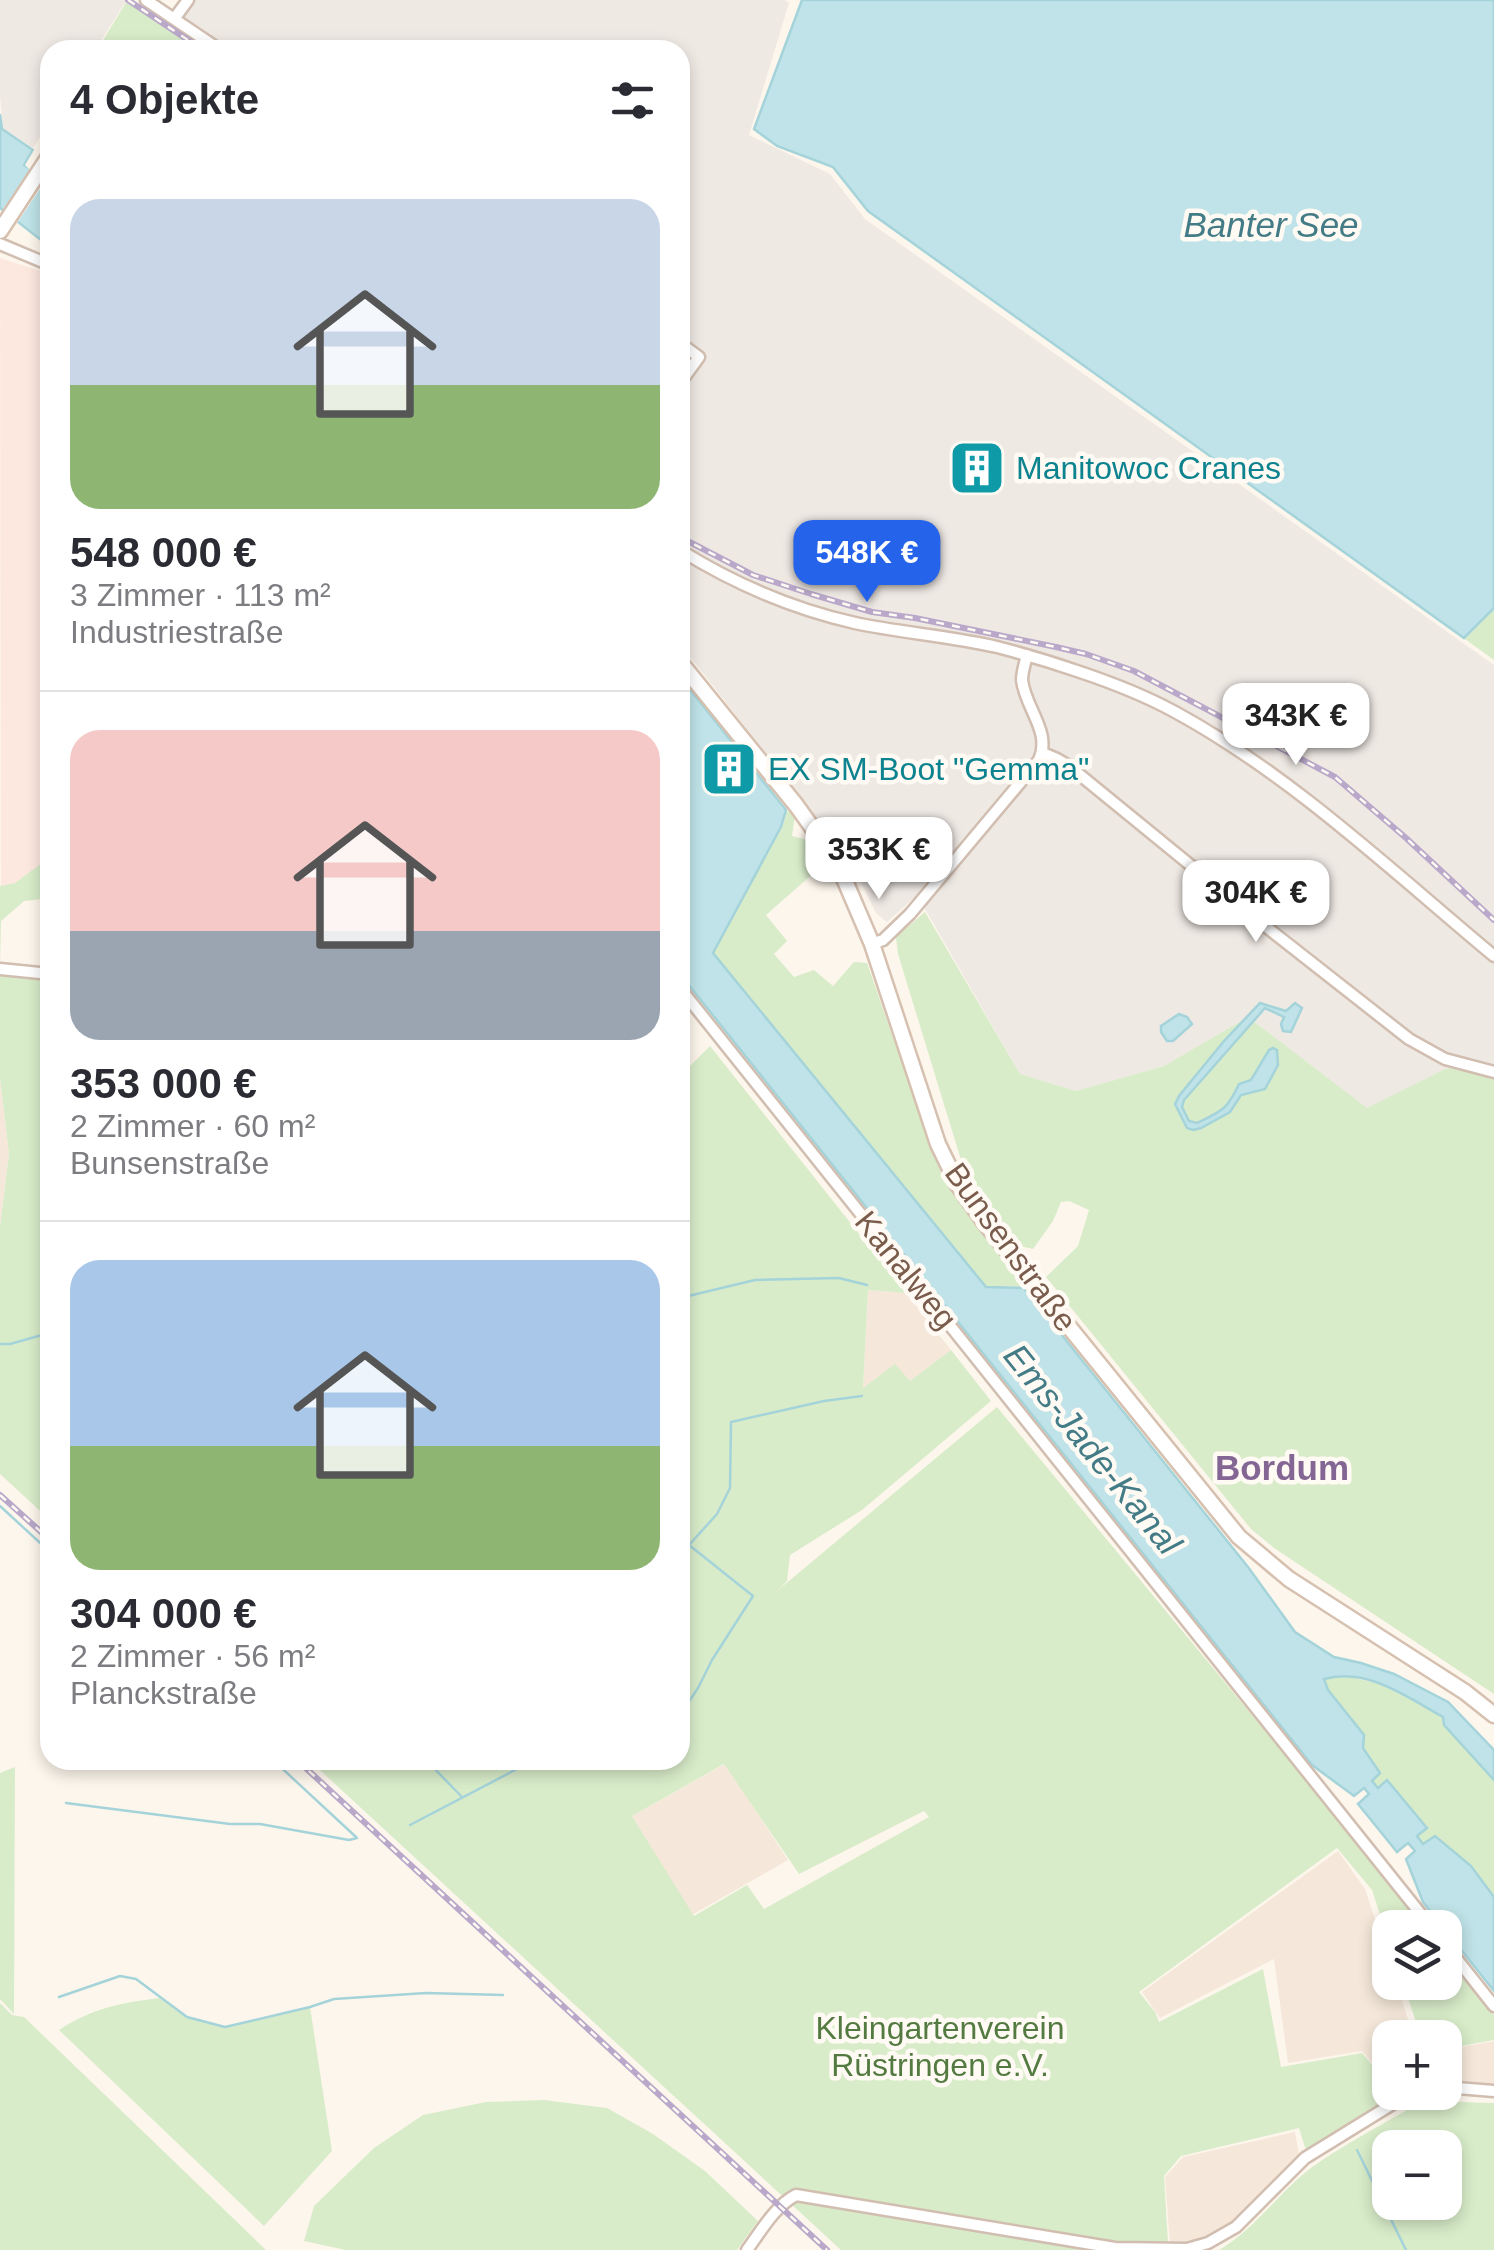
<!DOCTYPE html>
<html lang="de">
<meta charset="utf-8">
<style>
:root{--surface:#fff;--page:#f7f7f7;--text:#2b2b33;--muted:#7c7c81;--line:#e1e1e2;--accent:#2563eb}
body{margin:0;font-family:Helvetica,sans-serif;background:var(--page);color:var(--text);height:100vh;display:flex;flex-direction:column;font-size:38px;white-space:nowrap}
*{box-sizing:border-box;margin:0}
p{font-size:32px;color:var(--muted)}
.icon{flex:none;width:55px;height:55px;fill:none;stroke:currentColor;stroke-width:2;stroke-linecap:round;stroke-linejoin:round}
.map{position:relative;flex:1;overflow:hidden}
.drawer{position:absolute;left:40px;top:40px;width:650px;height:1730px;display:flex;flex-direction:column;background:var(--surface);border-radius:30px;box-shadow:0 5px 15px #0003}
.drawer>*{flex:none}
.tools{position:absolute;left:1372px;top:1910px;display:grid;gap:20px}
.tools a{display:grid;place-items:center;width:90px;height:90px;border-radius:20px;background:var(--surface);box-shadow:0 5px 15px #0003;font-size:50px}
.price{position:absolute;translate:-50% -85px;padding:0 22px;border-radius:20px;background:#fff;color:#222;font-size:32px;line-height:65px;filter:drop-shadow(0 2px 5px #0008)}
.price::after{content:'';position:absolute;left:50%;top:60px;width:30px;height:22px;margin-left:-15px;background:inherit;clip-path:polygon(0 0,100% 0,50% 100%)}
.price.on{background:var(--accent);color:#fff}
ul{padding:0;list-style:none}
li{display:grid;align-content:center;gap:20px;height:530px;padding:0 30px}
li+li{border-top:2px solid var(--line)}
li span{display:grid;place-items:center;height:310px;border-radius:30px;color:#555}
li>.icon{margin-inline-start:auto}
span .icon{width:180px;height:180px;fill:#fffc;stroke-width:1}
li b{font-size:42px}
h2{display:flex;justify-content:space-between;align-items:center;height:120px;padding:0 30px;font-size:42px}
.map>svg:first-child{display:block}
.residential{fill:#f5e8da}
.commercial{fill:#fde8e0}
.industrial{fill:#efe9e4}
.green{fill:#d8ecc9;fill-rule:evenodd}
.water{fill:#bfe3e8;stroke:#a5d3da;stroke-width:2.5}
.pier{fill:#fdf6ec}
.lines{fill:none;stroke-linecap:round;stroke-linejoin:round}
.stream{stroke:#a5d3da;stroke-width:2.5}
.street-casing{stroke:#d1beb0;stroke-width:15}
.secondary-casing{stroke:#d6c0b0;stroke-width:19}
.street{stroke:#fff;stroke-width:10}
.secondary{stroke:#fff;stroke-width:14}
.rail-casing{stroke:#b9a8c9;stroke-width:6}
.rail{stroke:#fffaf3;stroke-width:2.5;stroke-dasharray:8;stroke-linecap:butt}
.labels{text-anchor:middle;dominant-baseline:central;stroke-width:9;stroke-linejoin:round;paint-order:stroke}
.culture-label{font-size:32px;fill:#0d838f;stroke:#fffaf3;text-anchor:start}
.street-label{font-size:32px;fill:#7a5c4d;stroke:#fffaf3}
.park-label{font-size:32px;fill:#537a41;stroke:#fffaf3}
.water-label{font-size:35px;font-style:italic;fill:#437c86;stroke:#fffaf3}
.neighbourhood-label{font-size:35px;font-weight:bold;fill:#846695;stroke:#fffaf3}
</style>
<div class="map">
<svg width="1494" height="2250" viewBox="0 0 1494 2250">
<rect width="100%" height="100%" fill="#fdf6ec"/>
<path class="residential" d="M0,1078L9,1154L0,1227Z
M868,1290L906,1293L951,1350L910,1381L863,1389Z
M725,1764L788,1860L692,1915L632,1816Z
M1338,1851L1365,1889L1390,1965V1982L1396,1983L1414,2037L1390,2038V2083L1362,2051L1288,2063L1274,1959L1160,2018L1142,1992Z
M1494,2041V2090L1445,2084V2050Z
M1295,2132L1300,2160L1232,2225L1200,2241L1170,2245L1165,2177L1183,2157Z"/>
<path class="commercial" d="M0,258L50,274V898L24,901L1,921V968Z"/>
<path class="industrial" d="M0,0H127L95,50H50V121L33,148L3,129L0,96Z
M193,0H785L789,3L749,135L830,174L865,219L1494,665V1073L1445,1069L1367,1109L1248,1017L1164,1066L1076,1091L1020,1074L917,895L887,922L876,913L850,860L680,644V50H188L178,21Z"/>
<path class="green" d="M127,1L184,40L188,50H97Z
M1494,609V660L1465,639Z
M787,811L795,815L792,836L804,839L824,864L766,915L787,941L774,954L794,977L814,970L833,986L854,962L867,963L929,1141L950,1187L1024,1287L986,1286L713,952L782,828Z
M50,857V898L24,901L1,921L0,967V886L15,883Z
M925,912L1020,1074L1076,1091L1164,1066L1248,1017L1367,1108L1445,1069L1471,1067L1494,1073V1694L1274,1548L1251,1529L1046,1277L1078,1246L1089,1210L1069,1201L1061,1202L1053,1221L1033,1249L1020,1246L983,1199L961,1160L898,954L896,937Z
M0,972L50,978V1520L0,1474V1227L9,1154L0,1078Z
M710,1046L906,1293L868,1290L863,1388L895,1364L910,1381L951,1350L991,1401L862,1510L790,1555L787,1581L777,1591L997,1407L1353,1837L1424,1927L1390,1928V1945L1372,1890L1337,1848L1139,1992L1155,2012L1159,2022L1263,1969L1281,2067L1362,2053L1390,2085V2092L1396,2093L1400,2096L1307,2154L1299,2128L1181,2156L1164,2176L1168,2243L1142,2244L1141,2250H841L309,1760H680V1084L687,1069ZM724,1764L799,1874L924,1811L929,1817L764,1909L747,1885L694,1916L632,1816Z
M1340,1675L1386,1685L1443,1718L1444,1725L1494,1780V1897L1471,1866L1435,1836L1424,1845L1417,1836L1426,1829L1387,1780L1377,1788L1371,1781L1380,1773L1363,1747L1364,1735L1328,1690L1324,1678Z
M15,1767L14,2014L0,1999V1773Z
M1445,1953L1494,2015V2040L1445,2049V2038L1421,2037L1403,1983L1445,1982Z
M159,1998L187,2017L225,2027L310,2007L332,2151L264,2226L59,2030C93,2008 120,2003 159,1998Z
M0,2003L12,2015L24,2017L266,2250H0Z
M544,2100L607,2108L653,2134L705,2171L758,2221L737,2250H346L304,2241L314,2206L374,2148L423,2115L486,2102Z
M1423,2101L1494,2103V2250H1219C1254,2230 1276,2196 1307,2171C1340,2146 1387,2122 1423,2101ZM1390,2148H1445V2202H1390Z"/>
<path class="water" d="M802,0H1494V608L1464,638L868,211L833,167L777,146L754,129Z
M0,114L2,129L33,150L24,165L50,181V247L0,208Z
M680,677L786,810L781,827L713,953L986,1287L1024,1288L1248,1567L1295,1632L1334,1657L1361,1663L1394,1674L1448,1702L1494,1750V1780L1444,1725L1443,1717C1407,1697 1367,1667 1324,1679L1328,1690L1364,1735L1363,1748L1380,1773L1372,1781L1378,1788L1387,1780L1427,1828L1417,1836L1423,1844L1435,1836L1471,1866L1494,1897V1991L1423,1902L1406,1859L1415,1851L1408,1843L1397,1852L1358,1804L1369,1794L1364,1788L1354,1796L1312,1765L680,974Z
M1260,1003L1286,1011L1295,1003L1302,1008L1291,1032L1283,1031L1281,1024L1284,1017L1265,1008L1184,1100L1182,1107L1189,1121L1197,1123C1222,1111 1227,1110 1239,1084L1251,1080L1269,1050L1273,1048L1277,1050L1278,1065L1265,1089L1241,1095L1230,1112L1201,1128L1193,1130L1187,1128L1175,1104L1179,1096L1224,1041Z
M1179,1014L1187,1017L1192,1024L1173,1041H1167L1161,1032V1026Z"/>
<path class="pier" d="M36,147L38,151L30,164L50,176V179L46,180L15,226L0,214L30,170L25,165Z"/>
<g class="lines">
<path class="stream" d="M680,1298L755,1280L839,1278L867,1285
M0,1344H10L42,1335L50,1339
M0,1506L50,1552
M680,1715L698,1688L712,1660L753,1596L689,1545L717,1514L730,1488L731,1422L824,1401L862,1396
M273,1760L356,1837
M426,1760L461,1796
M66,1803L230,1824H260L349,1840L357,1838
M410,1825L517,1769L527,1760
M59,1997L120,1976L136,1979L187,2017L225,2027L310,2007L334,1999L426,1993L503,1995
M1357,2150L1406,2250"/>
<g class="street-casing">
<path id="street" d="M146,0L220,50
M174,19L188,0
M0,244L50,265
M680,343L699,357L680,383
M680,550C733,583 793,609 855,623C902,633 950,636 997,647C1024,654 1051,662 1077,671C1110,682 1144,695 1175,712C1291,775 1393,872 1494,956
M1043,753L1057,759L1069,766L1265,926L1409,1039L1445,1059L1494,1072
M872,944L883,940L910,914L1039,760C1052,732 1025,708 1022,680C1022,672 1025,663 1027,655
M0,969L50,974
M680,988L1432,1928
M1445,1944L1494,2006
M1445,2087L1494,2091
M747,2250C761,2231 775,2206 796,2195L1115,2248L1187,2249L1208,2243L1236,2227L1305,2158L1412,2092"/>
</g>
<g class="secondary-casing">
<path id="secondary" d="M0,231L50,155
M680,662L796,805L837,862L872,944L938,1144L958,1185L985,1223L1239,1537L1289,1579L1465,1692L1494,1715"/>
</g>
<use href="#street" class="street"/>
<use href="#secondary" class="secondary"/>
<g class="rail-casing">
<path id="rail" d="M128,0L203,50
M680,537L753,575L811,594L872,612L915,618L1056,647L1086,654L1134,671L1335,777L1406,838L1494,920
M0,1495L50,1540
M297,1760L827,2250"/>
</g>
<use href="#rail" class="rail"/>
</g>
<defs>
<g id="building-square" transform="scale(2.875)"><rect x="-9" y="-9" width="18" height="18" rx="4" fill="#0f9aa8" stroke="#fffaf3"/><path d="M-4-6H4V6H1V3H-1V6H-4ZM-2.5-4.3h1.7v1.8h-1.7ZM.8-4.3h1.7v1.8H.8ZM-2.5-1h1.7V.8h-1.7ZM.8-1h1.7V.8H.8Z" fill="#fff"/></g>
</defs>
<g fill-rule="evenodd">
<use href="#building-square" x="977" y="468"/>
<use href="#building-square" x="729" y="769"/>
</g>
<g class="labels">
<g class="culture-label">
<text x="1016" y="468">Manitowoc Cranes</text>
<text x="768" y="769">EX SM-Boot "Gemma"</text>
</g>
<g class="street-label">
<text transform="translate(1011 1247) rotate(54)">Bunsenstraße</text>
<text transform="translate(906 1270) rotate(51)">Kanalweg</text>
</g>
<g class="park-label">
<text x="940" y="2028">Kleingartenverein<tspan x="940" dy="37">Rüstringen e.V.</tspan></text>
</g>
<g class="water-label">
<text x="1271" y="224">Banter See</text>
<text transform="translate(1093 1449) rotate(51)">Ems-Jade-Kanal</text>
</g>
<g class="neighbourhood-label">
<text x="1282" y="1467">Bordum</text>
</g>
</g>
</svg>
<div class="tools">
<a><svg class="icon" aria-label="layers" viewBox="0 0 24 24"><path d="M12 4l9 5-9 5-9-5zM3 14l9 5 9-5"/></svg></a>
<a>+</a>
<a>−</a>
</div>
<b class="price on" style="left:867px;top:605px">548K €</b>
<b class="price" style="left:1296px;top:768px">343K €</b>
<b class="price" style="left:879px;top:902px">353K €</b>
<b class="price" style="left:1256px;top:945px">304K €</b>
<section class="drawer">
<h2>4 Objekte<svg class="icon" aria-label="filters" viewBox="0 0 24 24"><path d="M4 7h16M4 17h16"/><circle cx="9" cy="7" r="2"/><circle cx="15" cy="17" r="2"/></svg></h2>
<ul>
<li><span style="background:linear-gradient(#c9d6e8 60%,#8fb573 0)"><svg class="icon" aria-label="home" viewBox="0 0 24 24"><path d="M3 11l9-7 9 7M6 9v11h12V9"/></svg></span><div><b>548 000 €</b><p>3 Zimmer · 113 m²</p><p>Industriestraße</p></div></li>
<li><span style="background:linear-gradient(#f6c9c9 65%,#9aa5b1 0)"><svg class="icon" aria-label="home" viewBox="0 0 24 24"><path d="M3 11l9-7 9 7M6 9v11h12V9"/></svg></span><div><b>353 000 €</b><p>2 Zimmer · 60 m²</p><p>Bunsenstraße</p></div></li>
<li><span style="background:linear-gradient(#a9c7e8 60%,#8fb573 0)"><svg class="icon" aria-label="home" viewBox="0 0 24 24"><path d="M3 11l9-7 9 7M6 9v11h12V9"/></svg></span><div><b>304 000 €</b><p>2 Zimmer · 56 m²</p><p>Planckstraße</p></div></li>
</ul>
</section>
</div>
